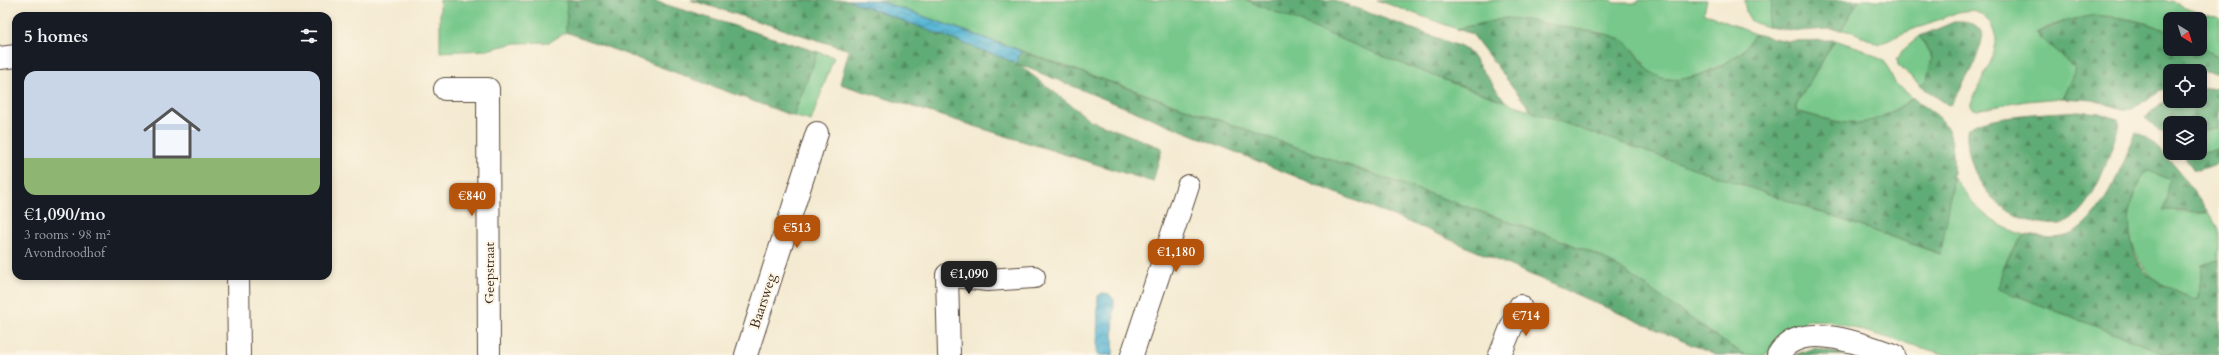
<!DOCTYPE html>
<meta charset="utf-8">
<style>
:root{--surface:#171b24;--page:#242831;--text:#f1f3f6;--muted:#9ea1a6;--accent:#b45309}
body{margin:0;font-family:Cardo,serif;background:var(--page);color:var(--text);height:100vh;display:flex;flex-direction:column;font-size:15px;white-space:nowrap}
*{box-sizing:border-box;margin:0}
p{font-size:13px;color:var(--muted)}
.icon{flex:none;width:22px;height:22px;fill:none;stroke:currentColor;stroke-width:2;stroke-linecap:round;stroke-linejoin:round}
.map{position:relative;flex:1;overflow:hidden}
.details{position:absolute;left:12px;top:12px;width:320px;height:268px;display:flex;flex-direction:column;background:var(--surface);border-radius:12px;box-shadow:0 2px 6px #0003}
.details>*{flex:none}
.needle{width:26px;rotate:142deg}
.controls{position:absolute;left:2163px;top:12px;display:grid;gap:8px}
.controls a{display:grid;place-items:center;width:44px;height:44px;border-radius:8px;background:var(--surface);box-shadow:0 2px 6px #0003;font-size:20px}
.price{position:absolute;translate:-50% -34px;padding:0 9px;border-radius:8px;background:var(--accent);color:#fff;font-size:13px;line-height:26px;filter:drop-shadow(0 1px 2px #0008)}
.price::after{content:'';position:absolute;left:50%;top:24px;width:12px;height:9px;margin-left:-6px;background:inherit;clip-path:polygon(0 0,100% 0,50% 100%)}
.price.current{background:#222;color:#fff}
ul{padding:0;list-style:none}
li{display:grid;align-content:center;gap:8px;height:212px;padding:0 12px}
li span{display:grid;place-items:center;height:124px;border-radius:12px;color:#555}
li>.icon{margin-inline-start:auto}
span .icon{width:72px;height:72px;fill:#fffc;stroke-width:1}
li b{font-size:17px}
h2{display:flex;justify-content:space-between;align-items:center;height:48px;padding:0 12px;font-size:17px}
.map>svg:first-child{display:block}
.green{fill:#77c88a;stroke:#597954}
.forest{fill:url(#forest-firs);stroke:#4e6b4a}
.water{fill:url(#water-waves);stroke:#487079}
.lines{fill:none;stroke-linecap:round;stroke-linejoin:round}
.street-casing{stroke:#574739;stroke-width:24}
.street{stroke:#fff;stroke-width:22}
.labels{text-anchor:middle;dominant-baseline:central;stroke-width:4;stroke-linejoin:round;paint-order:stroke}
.street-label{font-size:14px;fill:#3b2a1e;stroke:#fcf5e5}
</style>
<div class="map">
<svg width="2219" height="355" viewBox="0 0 2219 355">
<defs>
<pattern id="forest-firs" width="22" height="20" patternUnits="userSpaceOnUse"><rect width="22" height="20" fill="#61ac76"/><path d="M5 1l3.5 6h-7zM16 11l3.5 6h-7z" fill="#518c60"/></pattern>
<pattern id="water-waves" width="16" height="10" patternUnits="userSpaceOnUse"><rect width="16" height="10" fill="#56b5d4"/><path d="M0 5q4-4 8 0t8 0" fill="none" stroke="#4893ab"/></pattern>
</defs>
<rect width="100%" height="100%" fill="#fcf5e5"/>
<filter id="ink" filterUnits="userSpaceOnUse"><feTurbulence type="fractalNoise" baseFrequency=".025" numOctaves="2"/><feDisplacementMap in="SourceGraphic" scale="8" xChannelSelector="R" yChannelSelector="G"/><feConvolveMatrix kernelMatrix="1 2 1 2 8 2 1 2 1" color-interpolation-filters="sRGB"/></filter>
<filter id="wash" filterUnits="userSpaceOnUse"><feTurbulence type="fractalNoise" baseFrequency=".012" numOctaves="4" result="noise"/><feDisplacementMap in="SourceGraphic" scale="16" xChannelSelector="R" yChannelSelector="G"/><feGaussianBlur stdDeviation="0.9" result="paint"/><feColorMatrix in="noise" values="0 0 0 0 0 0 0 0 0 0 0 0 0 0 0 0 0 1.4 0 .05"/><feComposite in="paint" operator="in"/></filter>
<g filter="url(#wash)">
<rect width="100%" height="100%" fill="#f4ead1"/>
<path class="green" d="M440,0H567L566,32L550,42L516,43L486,50L440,52Z
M877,0H1246L1455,84L1940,254L1954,177C1976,208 1986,222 2024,235C2010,252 2000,267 2000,289L2170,355H1947L1829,321L1808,320L1795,327L1765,355H1745L1727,344L1621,269L1598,255L1547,235Z
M1377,0H1611L1614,3H1637L1639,0H1707L1704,13L1755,34L1744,50L1726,63L1702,74L1680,80L1660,78L1650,72L1634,50L1621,39L1600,33L1506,18L1457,29Z
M1744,0H1771L1772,7L1767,27C1748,21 1747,21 1744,0Z
M1859,0H2164L2219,18V58L2200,46V19H2170V32C2126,13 2079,9 2036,33L2076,69L2062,98L2026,101L1977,110L1971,108V103L1991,61L1996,38L1991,24L1981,14L1971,10L1958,12L1901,34L1879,45L1854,32L1841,30Z
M1920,36L1932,58L1927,80L1921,86L1898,65L1897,60L1902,51Z
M1835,40L1865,50L1885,62L1895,83L1913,98C1863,133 1852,126 1796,111V105Z
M818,52L834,57L811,121L793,116Z
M2219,127V149L2186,158L2182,153H2200V132Z
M2150,170L2170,180L2177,212H2208L2219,230V260L2202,265L2199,298C2190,300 2181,294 2173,290C2141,276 2126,245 2130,211C2131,197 2139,183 2146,171Z"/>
<path class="forest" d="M567,0H651L818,52L793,116L566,32Z
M691,0H848L1016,63L1021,51L1547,235L1598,255L1621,269L1727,344L1745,355H1715L1435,233L1018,64L1090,120L1162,148L1153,182L840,84L849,50Z
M1246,0H1334L1467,49L1505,101L1455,84L1382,56Z
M1771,0H1859L1841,30L1828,29L1799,31L1767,27L1772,7Z
M2095,15C2121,17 2146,22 2170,32V49H2200V46L2219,58V73L2170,71V85L2132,109H2123L2092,100L2062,98L2076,69L2036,33L2066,21Z
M1506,18C1530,19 1552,25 1575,29C1590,32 1606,32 1620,39C1635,45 1639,62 1651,72C1674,92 1723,68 1743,51C1748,46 1751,39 1755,34L1787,41L1835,40L1796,104V111C1851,127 1865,132 1913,98C1922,105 1937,113 1944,123C1965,151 1945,222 1941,254L1532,112L1472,34L1457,29Z
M1954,22C1968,22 1976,21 1983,35C1979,59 1964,83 1951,104L1948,105L1921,86L1927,80L1932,58L1920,36Z
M2219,87V127L2200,132V123H2170V133L2161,132L2145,118L2170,97V101H2200V89Z
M2079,111L2100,113L2117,119L2119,125C2109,156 2098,197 2072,219C2063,226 2051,225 2040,223C1996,216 1965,175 1967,130C1982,114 2055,113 2079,111Z
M2136,132C2159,141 2193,191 2208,212L2164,210L2170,180L2150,170L2146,171C2139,183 2131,197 2130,211C2128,229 2131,256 2144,270C2157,284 2177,292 2194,299L2199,298L2202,265L2219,260V355H2170L1999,289C2000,267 2011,252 2024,235C2037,236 2053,240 2066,236C2099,227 2125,161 2136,132Z
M2219,149V163L2199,170L2193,169L2186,158Z
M1815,348L1847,355H1794Z"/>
<path class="water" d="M848,0H877L1021,51L1016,63Z
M1102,293L1109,294L1114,300L1113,355H1097L1098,296Z"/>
</g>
<g filter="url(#ink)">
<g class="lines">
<g class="street-casing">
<path id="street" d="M0,58L16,56
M445,89H488L489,355
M238,276L239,355
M746,355L817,133
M949,355L947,275L987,280L1034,277
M1132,355L1188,186
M1500,355L1520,306
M1778,355C1800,318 1863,345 1894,355"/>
</g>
<use href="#street" class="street"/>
</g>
</g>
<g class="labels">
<g class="street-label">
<text transform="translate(489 273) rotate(-90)">Geepstraat</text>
<text transform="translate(763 301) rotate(-72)">Baarsweg</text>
</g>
</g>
</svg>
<div class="controls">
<a><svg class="needle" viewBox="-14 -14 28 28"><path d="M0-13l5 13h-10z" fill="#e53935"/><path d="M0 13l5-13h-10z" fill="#9ea1a6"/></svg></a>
<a><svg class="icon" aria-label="locate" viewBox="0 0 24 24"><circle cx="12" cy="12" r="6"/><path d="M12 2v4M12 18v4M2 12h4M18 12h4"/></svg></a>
<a><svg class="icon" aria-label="layers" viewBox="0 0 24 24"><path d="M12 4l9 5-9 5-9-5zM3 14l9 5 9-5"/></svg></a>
</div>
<b class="price" style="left:472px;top:217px">€840</b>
<b class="price" style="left:797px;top:249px">€513</b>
<b class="price" style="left:1176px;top:273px">€1,180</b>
<b class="price current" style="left:969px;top:295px">€1,090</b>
<b class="price" style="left:1526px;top:337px">€714</b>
<section class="details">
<h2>5 homes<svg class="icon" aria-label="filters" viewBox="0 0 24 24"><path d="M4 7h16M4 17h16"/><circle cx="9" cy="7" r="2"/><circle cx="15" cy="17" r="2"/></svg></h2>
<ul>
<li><span style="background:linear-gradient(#c9d6e8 70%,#8fb573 0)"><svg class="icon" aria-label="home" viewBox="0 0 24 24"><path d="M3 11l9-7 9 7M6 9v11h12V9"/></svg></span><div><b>€1,090/mo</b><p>3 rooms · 98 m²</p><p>Avondroodhof</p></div></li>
</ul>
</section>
</div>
